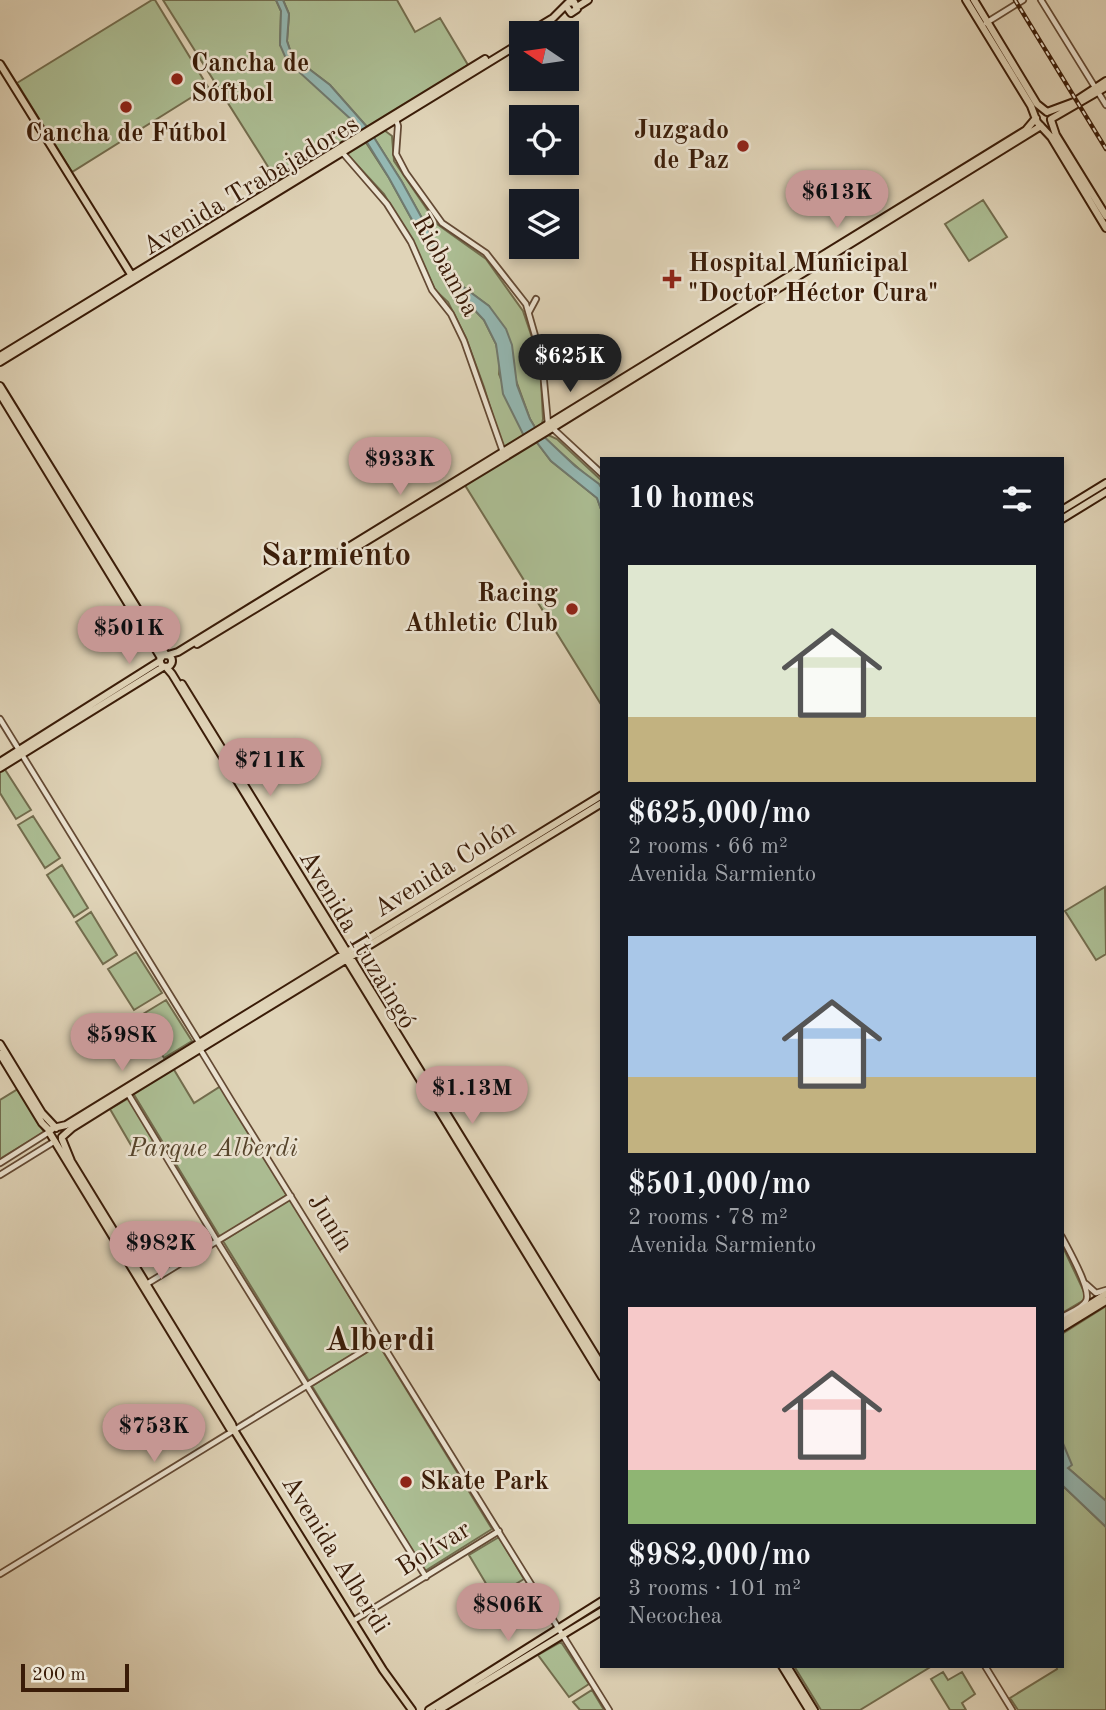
<!DOCTYPE html>
<meta charset="utf-8">
<style>
:root{--surface:#171b24;--page:#20242c;--text:#f1f3f6;--muted:#9ea1a6;--accent:#c59692}
body{margin:0;font-family:"Old Standard TT",serif;background:var(--page);color:var(--text);height:100vh;display:flex;flex-direction:column;font-size:26px;white-space:nowrap}
*{box-sizing:border-box;margin:0}
p{font-size:23px;color:var(--muted)}
.icon{flex:none;width:38px;height:38px;fill:none;stroke:currentColor;stroke-width:2;stroke-linecap:round;stroke-linejoin:round}
.map{position:relative;flex:1;overflow:hidden}
.details{position:absolute;left:600px;top:457px;width:464px;height:1211px;display:flex;flex-direction:column;background:var(--surface);border-radius:0px;box-shadow:0 4px 10px #0003}
.details>*{flex:none}
.needle{width:46px;rotate:283deg}
.fabs{position:absolute;left:509px;top:21px;display:grid;gap:14px}
.fabs a{display:grid;place-items:center;width:70px;height:70px;border-radius:0px;background:var(--surface);box-shadow:0 4px 10px #0003;font-size:35px}
.scale{position:absolute;left:21px;bottom:18px;width:108px;box-sizing:border-box;padding-left:7px;border:4px solid #3a1c08;border-top:0;font-size:19px;line-height:24px;white-space:nowrap;color:#3a1c08;-webkit-text-stroke:5px #ebe3d1;paint-order:stroke}
.price{position:absolute;translate:-50% -60px;padding:0 16px;border-radius:24px;background:var(--accent);color:#111;font-size:23px;line-height:46px;filter:drop-shadow(0 2px 4px #0008)}
.price::after{content:'';position:absolute;left:50%;top:42px;width:21px;height:16px;margin-left:-10px;background:inherit;clip-path:polygon(0 0,100% 0,50% 100%)}
.price.selected{background:#222;color:#fff}
ul{padding:0;list-style:none}
li{display:grid;align-content:center;gap:14px;height:371px;padding:0 28px}
li span{display:grid;place-items:center;height:217px;border-radius:0px;color:#555}
li>.icon{margin-inline-start:auto}
span .icon{width:126px;height:126px;fill:#fffc;stroke-width:1}
li b{font-size:30px}
h2{display:flex;justify-content:space-between;align-items:center;height:84px;padding:0 28px;font-size:30px}
.map>svg:first-child{display:block}
.green{fill:#acbe94;stroke:#736d4e;stroke-width:2}
.water{fill:#94b8b3;stroke:#707a6f;stroke-width:2}
.lines{fill:none;stroke-linecap:round;stroke-linejoin:round}
.minor-casing{stroke:#644a34;stroke-width:8}
.major-casing{stroke:#3a1c08;stroke-width:10}
.minor{stroke:#ebe3d1;stroke-width:4.5}
.major{stroke:#e0d4b8;stroke-width:6}
.rail-casing{stroke:#3a1c08;stroke-width:4.5}
.rail{stroke:#ebe3d1;stroke-width:2;stroke-dasharray:5;stroke-linecap:butt}
.poi-dot{fill:#8f2418;stroke:#ebe3d1;stroke-width:2.5}
.labels{text-anchor:middle;dominant-baseline:central;stroke-width:5;stroke-linejoin:round;paint-order:stroke}
.poi-label{font-size:26px;font-weight:bold;fill:#3a1c08;stroke:#ebe3d1;text-anchor:start}
.street-label{font-size:26px;fill:#3a1c08;stroke:#ebe3d1}
.park-label{font-size:26px;font-style:italic;fill:#56442b;stroke:#ebe3d1}
.district-label{font-size:33px;font-weight:bold;fill:#3a1c08;stroke:#ebe3d1}
</style>
<div class="map">
<svg width="1106" height="1710" viewBox="0 0 1106 1710">
<rect width="100%" height="100%" fill="#e0d4b8"/>
<filter id="stains"><feTurbulence type="fractalNoise" baseFrequency=".00286" numOctaves="4"/><feColorMatrix values="0 0 0 0 .2 0 0 0 0 .09 0 0 0 0 .02 0 0 0 .5 -.17"/></filter>
<radialGradient id="worn" r=".72"><stop offset=".6" stop-color="#630" stop-opacity="0"/><stop offset="1" stop-color="#630" stop-opacity=".3"/></radialGradient>
<path class="green" d="M152,0H155L208,87L72,172L17,83Z
M163,0H276L281,11L280,45L355,123L360,132L277,181Z
M283,0H397L415,32L440,18L468,65L368,128L330,85L292,56L287,41L289,14Z
M384,130L392,136L394,161L437,224L486,259L523,311L540,361L543,419L542,424L536,429L530,419L489,306L462,286L445,260L402,182L373,136Z
M365,141L389,178L443,276L484,320L496,344L500,361L499,374L524,436L506,447L502,446L484,387L466,338L448,302L435,290L415,246L384,194L347,154L348,151Z
M983,200L1007,237L969,261L945,224Z
M546,434L557,439L601,480L602,489L545,439L543,436Z
M535,440L551,461L597,498L602,512V706L463,482Z
M4,768L31,810L16,819L0,793V770Z
M33,816L60,858L45,868L18,825Z
M62,865L88,908L74,917L47,875Z
M1105,887L1106,954L1096,960L1065,911Z
M91,912L117,955L103,964L76,922Z
M136,952L162,993L134,1010L108,969Z
M166,1000L192,1041L164,1058L138,1017Z
M173,1068L194,1103L221,1086L287,1195L220,1237L133,1093Z
M18,1089L44,1132L0,1159V1100Z
M129,1098L154,1140L135,1152L110,1109Z
M290,1199L376,1340L309,1381L223,1241Z
M1062,1245L1086,1296L1084,1300L1062,1313Z
M1106,1306V1501L1068,1468L1062,1459V1334Z
M379,1345L492,1529L425,1571L312,1386Z
M1062,1485L1106,1527V1710H1018L1010,1698L1057,1669L1056,1666H1062Z
M499,1537L524,1579L494,1597L469,1555Z
M561,1642L589,1684L569,1697L538,1655Z
M794,1666H932L860,1710H821Z
M943,1672L948,1680L962,1672L975,1694L962,1703L966,1710H950L931,1679Z
M592,1690L604,1710H580L573,1702Z"/>
<path class="water" d="M276,0H283L289,14L287,41L292,56L330,85L368,128L402,182L445,260L462,286L489,306L506,329L512,345L517,385L530,419L536,429L575,466L599,484L602,489V512L597,498L551,461L535,440L524,436L503,394L496,344L484,320L443,276L389,178L355,123L287,61L280,45L281,11Z
M1062,1441L1072,1465L1068,1468L1106,1501V1527L1062,1485Z"/>
<g class="lines">
<g class="minor-casing">
<path id="minor" d="M1041,0L1106,105
M986,23L1023,0
M396,119L398,126L396,154L406,173L442,223L486,253L526,304L542,360L548,424L602,474
M342,152L387,204L411,242L432,290L451,314L464,341L503,452
M529,312L536,299
M0,719L199,1042L200,1049L231,1100L609,1710
M127,1092L217,1241L426,1577
M0,1163L49,1132
M0,1175L55,1141
M1062,1237C1068,1249 1092,1290 1086,1301C1083,1308 1069,1313 1062,1317
M1086,1284L1096,1293L1106,1290
M145,1285L291,1196
M0,1574L381,1340
M353,1621L499,1531
M985,1666L1012,1710"/>
</g>
<g class="major-casing">
<path id="major" d="M966,0L1031,106L1037,122L1051,137L1106,228
M974,0L1037,104L1047,112
M577,7L588,0
M528,33L553,18L568,3L574,2L577,9L571,13L566,6
M0,64L132,276
M1047,112L1074,102L1106,81
M1051,119L1106,87
M1051,120L1056,135L1106,216
M0,356L485,59
M0,362L522,42
M0,386L166,655
M0,394L161,658
M1062,510L1106,483
M1062,519L1106,492
M197,644L546,432L1041,126
M160 661a6 6 0 1 1 12 0a6 6 0 1 1-12 0Z
M168,655L178,652L1026,130L1036,118
M166,667L172,674L602,1377
M182,684L602,1366
M0,762L160,661
M0,768L163,667
M0,1044L42,1113L56,1128
M0,1054L42,1123L50,1131
M62,1137L72,1128L128,1093L602,803
M62,1139L71,1161L232,1424L234,1430
M1062,1322L1106,1294
M1062,1328L1106,1301
M782,1666L809,1710
M787,1666L814,1710
M412,1710L383,1670L234,1430L230,1429L49,1132L53,1128L66,1125L602,795
M429,1710L602,1601
M439,1710L602,1611"/>
</g>
<use href="#minor" class="minor"/>
<use href="#major" class="major"/>
<g class="rail-casing">
<path id="rail" d="M1015,0L1106,149"/>
</g>
<use href="#rail" class="rail"/>
</g>
<g class="poi-dot">
<circle cx="177" cy="79" r="7"/>
<circle cx="126" cy="107" r="7"/>
<circle cx="743" cy="146" r="7"/>
<path d="M668.5 268.5h7v7h7v7h-7v7h-7v-7h-7v-7h7z"/>
<circle cx="572" cy="609" r="7"/>
<circle cx="406" cy="1482" r="7"/>
</g>
<g class="labels">
<g class="poi-label">
<text x="191" y="64">Cancha de<tspan x="191" dy="30">Sóftbol</tspan></text>
<text x="729" y="131" text-anchor="end">Juzgado<tspan x="729" dy="30">de Paz</tspan></text>
<text x="126" y="134" text-anchor="middle">Cancha de Fútbol</text>
<text x="688" y="264">Hospital Municipal<tspan x="688" dy="30">"Doctor Héctor Cura"</tspan></text>
<text x="558" y="594" text-anchor="end">Racing<tspan x="558" dy="30">Athletic Club</tspan></text>
<text x="420" y="1482">Skate Park</text>
</g>
<g class="street-label">
<text transform="translate(251 186) rotate(-31)">Avenida Trabajadores</text>
<text transform="translate(445 266) rotate(61)">Riobamba</text>
<text transform="translate(445 869) rotate(-32)">Avenida Colón</text>
<text transform="translate(357 940) rotate(59)">Avenida Ituzaingó</text>
<text transform="translate(330 1223) rotate(58)">Junín</text>
<text transform="translate(434 1549) rotate(-32)">Bolívar</text>
<text transform="translate(335 1555) rotate(58)">Avenida Alberdi</text>
</g>
<g class="park-label">
<text x="213" y="1149">Parque Alberdi</text>
</g>
<g class="district-label">
<text x="336" y="556">Sarmiento</text>
<text x="380" y="1341">Alberdi</text>
</g>
</g>
<rect width="100%" height="100%" filter="url(#stains)"/>
<rect width="100%" height="100%" fill="url(#worn)"/>
</svg>
<div class="fabs">
<a><svg class="needle" viewBox="-14 -14 28 28"><path d="M0-13l5 13h-10z" fill="#e53935"/><path d="M0 13l5-13h-10z" fill="#9ea1a6"/></svg></a>
<a><svg class="icon" aria-label="locate" viewBox="0 0 24 24"><circle cx="12" cy="12" r="6"/><path d="M12 2v4M12 18v4M2 12h4M18 12h4"/></svg></a>
<a><svg class="icon" aria-label="layers" viewBox="0 0 24 24"><path d="M12 4l9 5-9 5-9-5zM3 14l9 5 9-5"/></svg></a>
</div>
<div class="scale">200 m</div>
<b class="price" style="left:837px;top:230px">$613K</b>
<b class="price selected" style="left:570px;top:394px">$625K</b>
<b class="price" style="left:400px;top:497px">$933K</b>
<b class="price" style="left:129px;top:666px">$501K</b>
<b class="price" style="left:270px;top:798px">$711K</b>
<b class="price" style="left:122px;top:1073px">$598K</b>
<b class="price" style="left:472px;top:1126px">$1.13M</b>
<b class="price" style="left:161px;top:1281px">$982K</b>
<b class="price" style="left:154px;top:1464px">$753K</b>
<b class="price" style="left:508px;top:1643px">$806K</b>
<section class="details">
<h2>10 homes<svg class="icon" aria-label="filters" viewBox="0 0 24 24"><path d="M4 7h16M4 17h16"/><circle cx="9" cy="7" r="2"/><circle cx="15" cy="17" r="2"/></svg></h2>
<ul>
<li><span style="background:linear-gradient(#dfe7d0 70%,#c2b280 0)"><svg class="icon" aria-label="home" viewBox="0 0 24 24"><path d="M3 11l9-7 9 7M6 9v11h12V9"/></svg></span><div><b>$625,000/mo</b><p>2 rooms · 66 m²</p><p>Avenida Sarmiento</p></div></li>
<li><span style="background:linear-gradient(#a9c7e8 65%,#c2b280 0)"><svg class="icon" aria-label="home" viewBox="0 0 24 24"><path d="M3 11l9-7 9 7M6 9v11h12V9"/></svg></span><div><b>$501,000/mo</b><p>2 rooms · 78 m²</p><p>Avenida Sarmiento</p></div></li>
<li><span style="background:linear-gradient(#f6c9c9 75%,#8fb573 0)"><svg class="icon" aria-label="home" viewBox="0 0 24 24"><path d="M3 11l9-7 9 7M6 9v11h12V9"/></svg></span><div><b>$982,000/mo</b><p>3 rooms · 101 m²</p><p>Necochea</p></div></li>
</ul>
</section>
</div>
